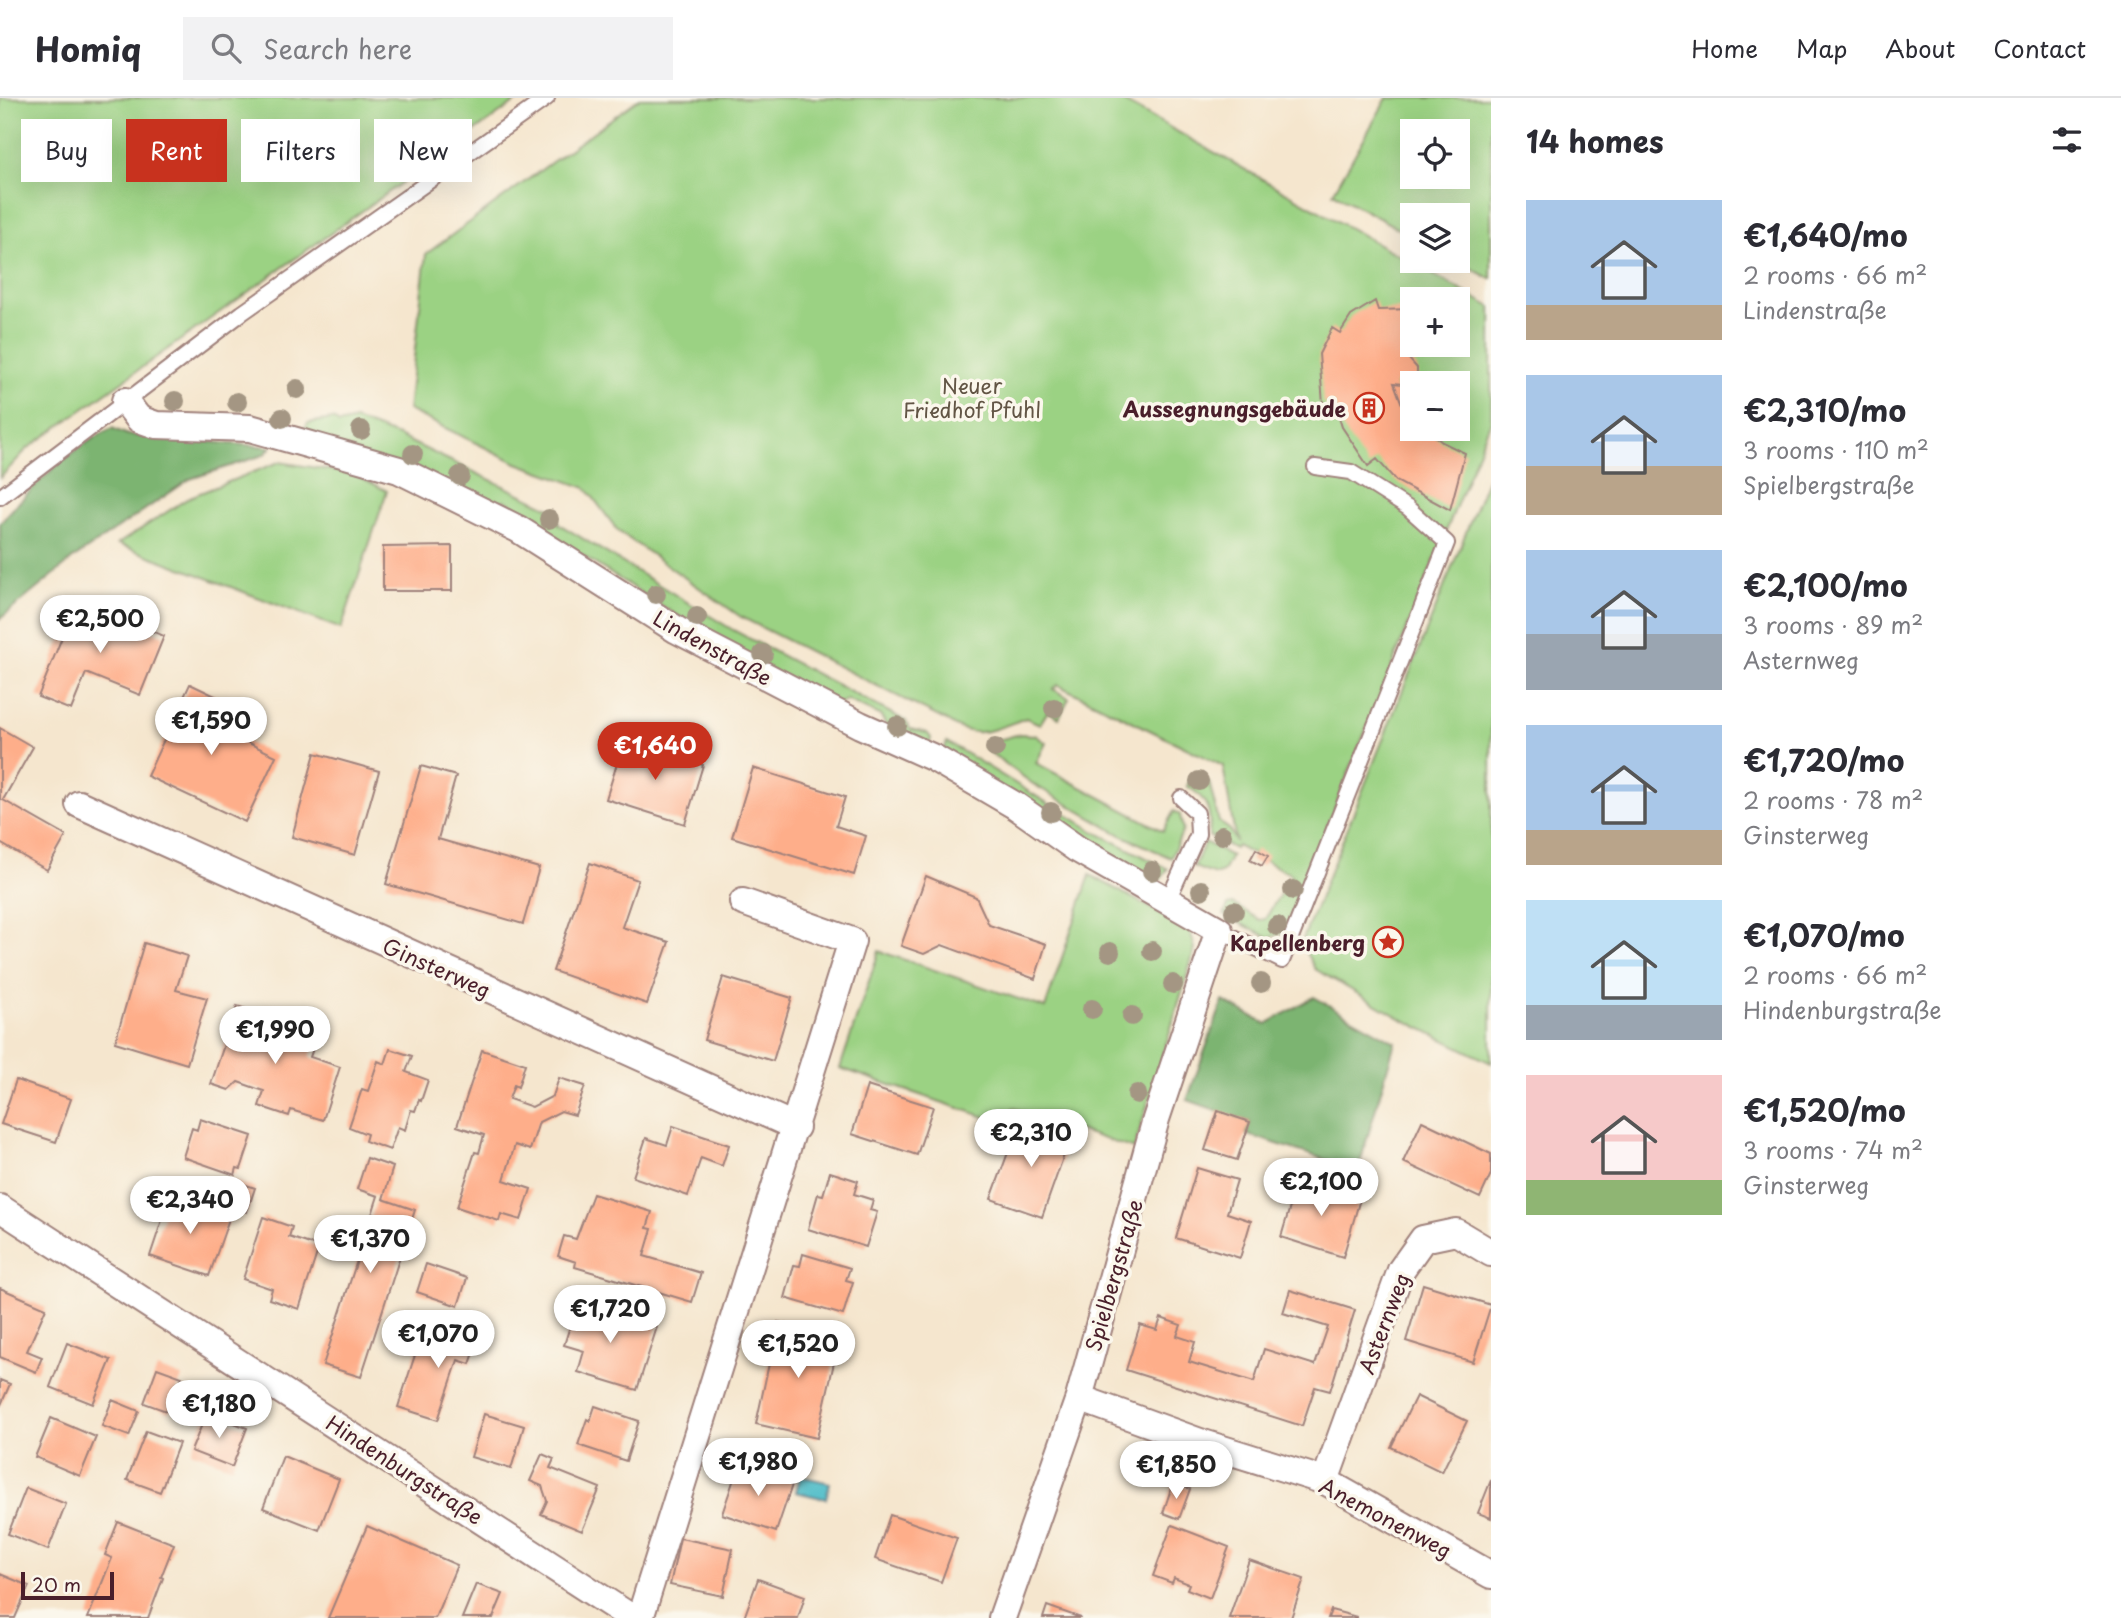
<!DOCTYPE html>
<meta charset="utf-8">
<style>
:root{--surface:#fff;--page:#f2f2f3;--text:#2b2b33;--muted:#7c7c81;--line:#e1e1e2;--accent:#c8321e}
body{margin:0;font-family:"Playpen Sans",sans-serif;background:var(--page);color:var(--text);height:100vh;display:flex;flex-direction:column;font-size:26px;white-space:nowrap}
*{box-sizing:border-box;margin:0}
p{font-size:23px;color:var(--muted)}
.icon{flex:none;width:38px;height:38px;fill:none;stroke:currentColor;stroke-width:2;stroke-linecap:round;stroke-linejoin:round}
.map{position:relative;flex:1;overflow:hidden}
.details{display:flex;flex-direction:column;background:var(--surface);width:630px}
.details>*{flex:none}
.top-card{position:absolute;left:21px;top:21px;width:665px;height:63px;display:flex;gap:14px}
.buttons{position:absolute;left:1400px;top:21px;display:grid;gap:14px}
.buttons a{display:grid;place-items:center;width:70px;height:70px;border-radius:0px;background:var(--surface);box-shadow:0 7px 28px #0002;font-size:35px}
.scale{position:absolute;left:21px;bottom:18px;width:93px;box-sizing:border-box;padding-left:7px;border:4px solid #4a1f2b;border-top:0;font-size:19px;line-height:24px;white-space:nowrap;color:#4a1f2b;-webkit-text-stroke:5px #fbf7ec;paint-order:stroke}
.price{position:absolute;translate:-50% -60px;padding:0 16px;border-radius:24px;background:#fff;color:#222;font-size:23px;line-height:46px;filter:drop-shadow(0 2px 4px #0008)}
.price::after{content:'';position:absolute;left:50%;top:42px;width:21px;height:16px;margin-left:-10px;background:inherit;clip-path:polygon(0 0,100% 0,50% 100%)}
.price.current{background:var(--accent);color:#fff}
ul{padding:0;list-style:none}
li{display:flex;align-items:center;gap:21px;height:175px;padding:0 35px}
li span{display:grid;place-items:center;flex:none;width:196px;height:140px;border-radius:0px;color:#555}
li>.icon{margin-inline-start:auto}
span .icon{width:84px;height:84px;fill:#fffc;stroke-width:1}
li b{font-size:30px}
h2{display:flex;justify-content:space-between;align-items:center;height:84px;padding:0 35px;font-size:30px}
.chip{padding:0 24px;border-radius:0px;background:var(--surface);box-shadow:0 7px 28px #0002;font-size:24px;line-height:63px}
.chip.current{background:var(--accent);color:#fff}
header{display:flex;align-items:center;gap:42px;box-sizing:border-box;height:98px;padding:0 35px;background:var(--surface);border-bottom:2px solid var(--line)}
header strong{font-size:33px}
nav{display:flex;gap:38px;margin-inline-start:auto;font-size:24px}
.search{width:490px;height:63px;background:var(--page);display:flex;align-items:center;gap:18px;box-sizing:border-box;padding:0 24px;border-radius:0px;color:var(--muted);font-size:26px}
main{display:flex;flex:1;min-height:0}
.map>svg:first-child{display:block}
.green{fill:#9bd283;stroke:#727857;stroke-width:2;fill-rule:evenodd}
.forest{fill:#7cb471;stroke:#636a4e;stroke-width:2}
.water{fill:#51bec9;stroke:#4e6e7a;stroke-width:2}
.building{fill:#feae8a}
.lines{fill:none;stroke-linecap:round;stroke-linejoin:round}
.service-casing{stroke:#a0827c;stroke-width:18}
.minor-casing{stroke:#a0827c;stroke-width:30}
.service{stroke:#fff;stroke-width:14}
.minor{stroke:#fff;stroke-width:26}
.tree{fill:#a49683}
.labels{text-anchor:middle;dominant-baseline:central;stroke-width:7;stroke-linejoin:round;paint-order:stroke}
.park-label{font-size:21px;fill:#625545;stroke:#fbf7ec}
.poi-label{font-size:21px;font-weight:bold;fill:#4a1f2b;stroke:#fbf7ec;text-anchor:end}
.street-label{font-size:21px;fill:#4a1f2b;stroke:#fbf7ec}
</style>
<header>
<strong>Homiq</strong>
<div class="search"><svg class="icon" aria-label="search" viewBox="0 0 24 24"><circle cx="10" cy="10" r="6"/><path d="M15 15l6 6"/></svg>Search here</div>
<nav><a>Home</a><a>Map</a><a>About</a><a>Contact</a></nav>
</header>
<main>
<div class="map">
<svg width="1491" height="1520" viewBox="0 0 1491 1520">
<rect width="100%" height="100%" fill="#fbf7ec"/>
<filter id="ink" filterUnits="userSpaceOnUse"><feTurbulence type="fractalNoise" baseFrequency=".0143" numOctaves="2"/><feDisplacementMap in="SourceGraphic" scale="14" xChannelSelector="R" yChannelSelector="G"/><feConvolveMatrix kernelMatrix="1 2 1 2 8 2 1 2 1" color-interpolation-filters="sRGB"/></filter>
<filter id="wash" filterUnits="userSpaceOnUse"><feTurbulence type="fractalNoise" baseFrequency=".00686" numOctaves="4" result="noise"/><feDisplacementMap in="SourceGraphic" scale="28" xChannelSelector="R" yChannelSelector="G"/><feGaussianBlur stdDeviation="1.57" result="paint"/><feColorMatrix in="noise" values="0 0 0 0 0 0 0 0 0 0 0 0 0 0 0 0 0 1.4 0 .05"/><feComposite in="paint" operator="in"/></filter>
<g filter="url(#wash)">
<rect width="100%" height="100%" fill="#f5e6ce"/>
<path class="green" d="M0,0H517V3L27,351L0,380Z
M640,0H1117L1491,209V322L1284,835L1269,840L1224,817L1228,807L1233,806L1260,822L1265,821L1292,777L1237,748L1235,751L1209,738C1212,714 1208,701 1187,688L1194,675L1209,684L1219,724L1229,731L1236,744L1223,668L1058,587L1053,591L1069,600L1059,620L1048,613L1040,626L1026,620C995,631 976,644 947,623L741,519L618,433L586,390L517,365L408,312L426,156ZM1412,201H1458V247H1412ZM1412,285H1458V331H1412Z
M1387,0H1491V181L1457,163L1458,117H1412V138L1333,95ZM1412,33H1458V79H1412Z
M333,321L339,326L355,322L398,338L556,413L559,426L733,532L906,623L910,631L927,635L931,640L929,648L887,629L881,618L847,602L836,607L727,549L545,434L537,420L504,402L494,409L303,333L308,325Z
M279,364L355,376L387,393L341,531L118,446L190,399Z
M1491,372V965L1402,921L1315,871L1301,846Z
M1020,636L1035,637L1046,645L1036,665L1163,733L1174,713L1180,717L1183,732L1171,760L1121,737L1033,686L984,650L987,645Z
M947,644L1097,735L1168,771L1162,780L1153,783L943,655Z
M1205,744L1231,758L1223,774L1215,777L1194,769Z
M1090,777L1190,831L1195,851L1134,1051L1013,1010L1006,1026L840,970L879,853L1045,910Z"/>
<path class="forest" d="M112,330L128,337L271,349L264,357L190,381L74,460L0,521V425C31,390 69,351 112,330Z
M1314,899L1395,944L1358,1072L1246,1036L1250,1024L1187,1002L1223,903L1266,926Z"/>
<path class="water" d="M800,1378L830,1385L826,1401L796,1394Z"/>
<g id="blocks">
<path class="building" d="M1375,203L1378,212L1412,211L1413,247L1409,261L1417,270V278L1409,287L1394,285L1406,317L1412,314V331H1426L1442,344L1465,355L1450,412L1396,383L1377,361L1368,368L1342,329L1334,304L1323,306L1319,256L1332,230L1340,235L1351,218Z
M452,448V493H383V449Z
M77,502L164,538L140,597L86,575L71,612L38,599Z
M190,586L232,606L221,632L276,658L245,724L147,678Z
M0,630L33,649L3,702L66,738L47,772L0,745Z
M624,643L703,667L685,726L606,701Z
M315,655L379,673L355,757L292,739Z
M421,668L456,678L438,741L539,770L523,826L386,786Z
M753,670L845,699L836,728L866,738L854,777L732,739Z
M1256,751L1268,758L1262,768L1250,762Z
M590,765L638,782L622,829L669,844L647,906L553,873Z
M926,778L976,799L989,827L1046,846L1035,881L942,847L924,856L901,848Z
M144,845L187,858L176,892L207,900L187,966L115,944Z
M723,879L792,900L773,963L704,942Z
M237,908L287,925L283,937L314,948L310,959L340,969L323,1022L291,1012L289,1018L259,1008L264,993L238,984L229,992L211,986Z
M390,951L412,958L406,974L428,982L421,1003L419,1002L415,1013L411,1012L405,1032L398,1029L390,1052L365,1043L367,1036L349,1029L362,991L368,993L378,963L385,966Z
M482,952L525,966L518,989L514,987L509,1001L532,1009L553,998L559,980L585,988L575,1017L561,1013L539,1024L530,1052L515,1047L504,1082L531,1091L521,1122L501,1116L499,1123L457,1109L475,1054L479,1055L484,1037L457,1028Z
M16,982L71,1001L56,1044L1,1026Z
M867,988L933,1009L917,1057L852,1036Z
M1218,1013L1250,1024L1237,1062L1205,1052Z
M200,1021L252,1038L241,1071L237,1070L235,1077L183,1059L192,1030L197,1032Z
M1020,1022L1070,1040L1042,1119L991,1101Z
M1422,1023L1491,1056V1076L1480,1100L1403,1064Z
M673,1028L729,1047L722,1068L701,1060L688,1098L633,1079L646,1040L667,1047Z
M367,1060L393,1069L383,1101L415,1112L361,1279L323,1267L378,1098L357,1091Z
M1197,1070L1237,1082L1227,1115L1251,1123L1240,1160L1176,1140Z
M830,1074L858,1083L854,1096L873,1102L870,1112L877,1114L866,1149L808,1131L818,1096L823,1097Z
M228,1081L255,1090L247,1114L220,1106Z
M1298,1082L1360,1101L1343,1159L1281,1139Z
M593,1096L652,1114L647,1130L652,1131L644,1158L701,1175L692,1204L575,1169L576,1164L558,1158L564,1138L576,1141Z
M170,1098L230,1118L209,1178L150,1158Z
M263,1119L292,1129L289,1139L319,1149L299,1211L269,1201L272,1191L243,1181Z
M803,1156L850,1170L846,1182L853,1184L843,1217L785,1200L794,1167L800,1168Z
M426,1166L467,1180L458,1208L417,1194Z
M1423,1186L1491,1207L1473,1264L1406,1243Z
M0,1190L46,1210L27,1253L42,1259L36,1274L0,1259Z
M1290,1192L1355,1212L1330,1293L1315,1289L1302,1328L1126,1272L1140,1227L1157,1232L1161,1220L1181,1227L1177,1238L1195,1244L1189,1264L1254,1284L1264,1251L1315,1267L1328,1229L1283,1215Z
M578,1203L657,1229L637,1292L578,1274L584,1253L564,1247Z
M450,1221L482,1232L470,1266L458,1262L438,1322L398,1309L418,1248L439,1255Z
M778,1224L840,1238L817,1340L756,1326Z
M67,1245L111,1262L93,1306L50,1289Z
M157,1270L182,1279L169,1314L144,1305Z
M0,1282L10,1286L0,1309Z
M1416,1298L1467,1323L1442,1374L1391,1349Z
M112,1302L139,1313L129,1338L102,1328Z
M595,1308L639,1323L626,1363L578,1347L587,1321L590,1323Z
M207,1314L247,1330L232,1369L191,1353Z
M484,1316L524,1328L511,1371L471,1359Z
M51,1320L96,1339L80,1378L35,1359Z
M146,1333L179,1345L160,1394L127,1382Z
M542,1356L554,1361L550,1370L600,1390L582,1433L541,1416L547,1403L542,1388L530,1383Z
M283,1358L339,1381L319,1432L263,1410Z
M739,1366L793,1384L776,1434L722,1416Z
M1491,1382V1420L1478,1415Z
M1173,1385L1190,1391L1179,1421L1163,1415Z
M26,1390L66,1406L48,1452L8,1436Z
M890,1417L957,1440L941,1484L875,1461Z
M118,1424L174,1446L161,1479L163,1480L148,1520H88L112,1460L105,1457Z
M1172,1427L1229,1449L1210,1500L1187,1491L1189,1486L1174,1480L1172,1485L1153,1478Z
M367,1428L457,1467L435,1520H328Z
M680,1440L733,1451L723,1498L670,1487Z
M1249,1462L1304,1481L1291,1520H1229Z
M0,1476L29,1488L15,1520H0Z
M758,1481L805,1498L798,1520H744Z
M476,1486L503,1496L493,1520H462Z
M1047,1508L1081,1520H1043Z
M1331,1512L1357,1519V1520H1328Z"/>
</g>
</g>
<g filter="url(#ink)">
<use href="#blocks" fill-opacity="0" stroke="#a0827c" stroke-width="2"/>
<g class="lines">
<g class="service-casing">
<path id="service" d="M0,399L242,215L547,0
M1168,802L1198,736L1197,715L1181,700
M1219,832L1282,863L1447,445L1408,410L1351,374L1315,369"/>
</g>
<g class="minor-casing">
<path id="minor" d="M125,303L139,321L156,327L250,330L399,372L518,431L677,532L860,627L934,660L1016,708L1077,751L1219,832L1156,1021L1079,1300L1002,1520
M79,706L796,1029
M0,1110L632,1520
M1079,1300L1200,1344L1325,1383L1491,1477
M1325,1383L1401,1172L1423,1141L1456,1134L1491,1155
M640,1520L852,843L743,804"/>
</g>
<use href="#service" class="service"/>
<use href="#minor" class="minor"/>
</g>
<g class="tree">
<circle cx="297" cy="291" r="10"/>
<circle cx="175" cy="303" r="10"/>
<circle cx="237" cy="304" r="10"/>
<circle cx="282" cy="320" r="10"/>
<circle cx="361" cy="332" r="10"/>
<circle cx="413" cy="356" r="10"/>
<circle cx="460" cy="378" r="10"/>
<circle cx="549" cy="421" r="10"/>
<circle cx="656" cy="496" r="10"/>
<circle cx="697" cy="519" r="10"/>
<circle cx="763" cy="556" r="10"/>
<circle cx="1054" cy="610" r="10"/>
<circle cx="897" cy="628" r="10"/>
<circle cx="995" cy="650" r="10"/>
<circle cx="1199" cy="683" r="10"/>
<circle cx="1051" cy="714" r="10"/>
<circle cx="1222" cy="737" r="10"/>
<circle cx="1152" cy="773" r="10"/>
<circle cx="1201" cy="792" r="10"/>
<circle cx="1293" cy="792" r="10"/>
<circle cx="1234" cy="813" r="10"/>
<circle cx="1277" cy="828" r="10"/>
<circle cx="1152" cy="853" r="10"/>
<circle cx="1110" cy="854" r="10"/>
<circle cx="1261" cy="885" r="10"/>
<circle cx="1173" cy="886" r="10"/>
<circle cx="1092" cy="911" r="10"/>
<circle cx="1132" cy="918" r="10"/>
<circle cx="1137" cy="996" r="10"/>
</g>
</g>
<defs>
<g id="building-ring" transform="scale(1.575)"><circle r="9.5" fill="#fbf7ec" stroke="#c8321e" stroke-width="1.5"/><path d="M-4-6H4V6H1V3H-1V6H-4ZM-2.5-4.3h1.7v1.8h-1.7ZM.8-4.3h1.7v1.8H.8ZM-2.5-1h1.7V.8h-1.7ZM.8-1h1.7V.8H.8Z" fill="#c8321e"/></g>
<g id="sight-ring" transform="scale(1.575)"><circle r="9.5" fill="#fbf7ec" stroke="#c8321e" stroke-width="1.5"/><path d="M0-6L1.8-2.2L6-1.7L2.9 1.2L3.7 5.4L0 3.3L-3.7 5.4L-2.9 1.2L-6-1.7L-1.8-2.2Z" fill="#c8321e"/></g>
</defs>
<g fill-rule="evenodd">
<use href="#building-ring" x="1369" y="310"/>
<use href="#sight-ring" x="1388" y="844"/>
</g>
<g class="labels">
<g class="park-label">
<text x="972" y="287">Neuer<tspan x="972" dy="24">Friedhof Pfuhl</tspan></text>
</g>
<g class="poi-label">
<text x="1346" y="310">Aussegnungsgebäude</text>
<text x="1365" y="844">Kapellenberg</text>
</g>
<g class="street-label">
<text transform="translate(713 549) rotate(29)">Lindenstraße</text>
<text transform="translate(437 869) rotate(24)">Ginsterweg</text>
<text transform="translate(1113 1177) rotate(-74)">Spielbergstraße</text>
<text transform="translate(1383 1225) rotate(-69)">Asternweg</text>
<text transform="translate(405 1371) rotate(33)">Hindenburgstraße</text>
<text transform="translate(1386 1419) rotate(28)">Anemonenweg</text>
</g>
</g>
</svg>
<div class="buttons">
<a><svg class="icon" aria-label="locate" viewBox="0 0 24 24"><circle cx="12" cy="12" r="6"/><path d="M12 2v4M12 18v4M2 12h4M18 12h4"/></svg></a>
<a><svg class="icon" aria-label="layers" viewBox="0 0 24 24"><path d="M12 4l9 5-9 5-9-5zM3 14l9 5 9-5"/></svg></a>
<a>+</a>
<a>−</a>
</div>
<div class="scale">20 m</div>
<b class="price" style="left:100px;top:557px">€2,500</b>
<b class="price" style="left:211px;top:659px">€1,590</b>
<b class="price current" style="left:655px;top:684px">€1,640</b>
<b class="price" style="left:275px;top:968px">€1,990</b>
<b class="price" style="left:1031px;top:1071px">€2,310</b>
<b class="price" style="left:1321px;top:1120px">€2,100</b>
<b class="price" style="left:190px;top:1138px">€2,340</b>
<b class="price" style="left:370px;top:1177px">€1,370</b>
<b class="price" style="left:610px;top:1247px">€1,720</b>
<b class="price" style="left:438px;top:1272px">€1,070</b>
<b class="price" style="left:798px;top:1282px">€1,520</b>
<b class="price" style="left:219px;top:1342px">€1,180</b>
<b class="price" style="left:758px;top:1400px">€1,980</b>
<b class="price" style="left:1176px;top:1403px">€1,850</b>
<div class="top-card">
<a class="chip">Buy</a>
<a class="chip current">Rent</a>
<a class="chip">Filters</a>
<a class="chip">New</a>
</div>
</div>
<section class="details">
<h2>14 homes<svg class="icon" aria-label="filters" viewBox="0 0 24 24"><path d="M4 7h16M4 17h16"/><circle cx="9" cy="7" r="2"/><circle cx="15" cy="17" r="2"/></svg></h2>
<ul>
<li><span style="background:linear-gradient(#a9c7e8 75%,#b9a48a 0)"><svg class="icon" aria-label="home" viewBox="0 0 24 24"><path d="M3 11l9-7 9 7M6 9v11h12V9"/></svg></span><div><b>€1,640/mo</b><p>2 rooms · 66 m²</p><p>Lindenstraße</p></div></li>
<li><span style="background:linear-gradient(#a9c7e8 65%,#b9a48a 0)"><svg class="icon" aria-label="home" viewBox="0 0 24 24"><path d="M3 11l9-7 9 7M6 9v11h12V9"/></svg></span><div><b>€2,310/mo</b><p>3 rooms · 110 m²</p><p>Spielbergstraße</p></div></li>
<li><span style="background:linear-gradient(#a9c7e8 60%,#9aa5b1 0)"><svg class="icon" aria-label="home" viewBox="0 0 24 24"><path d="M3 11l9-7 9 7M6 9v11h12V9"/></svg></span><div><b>€2,100/mo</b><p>3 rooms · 89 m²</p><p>Asternweg</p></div></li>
<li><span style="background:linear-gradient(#a9c7e8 75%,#b9a48a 0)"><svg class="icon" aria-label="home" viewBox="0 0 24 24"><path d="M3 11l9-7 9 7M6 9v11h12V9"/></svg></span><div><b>€1,720/mo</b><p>2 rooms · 78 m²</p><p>Ginsterweg</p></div></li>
<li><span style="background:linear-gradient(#bfe0f5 75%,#9aa5b1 0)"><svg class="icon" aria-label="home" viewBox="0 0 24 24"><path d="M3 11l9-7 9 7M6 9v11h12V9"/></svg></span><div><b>€1,070/mo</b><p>2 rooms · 66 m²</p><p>Hindenburgstraße</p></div></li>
<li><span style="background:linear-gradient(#f6c9c9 75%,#8fb573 0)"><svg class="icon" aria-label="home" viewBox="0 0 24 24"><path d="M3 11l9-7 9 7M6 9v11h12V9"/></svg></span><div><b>€1,520/mo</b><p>3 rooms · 74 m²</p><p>Ginsterweg</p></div></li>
</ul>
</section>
</main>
